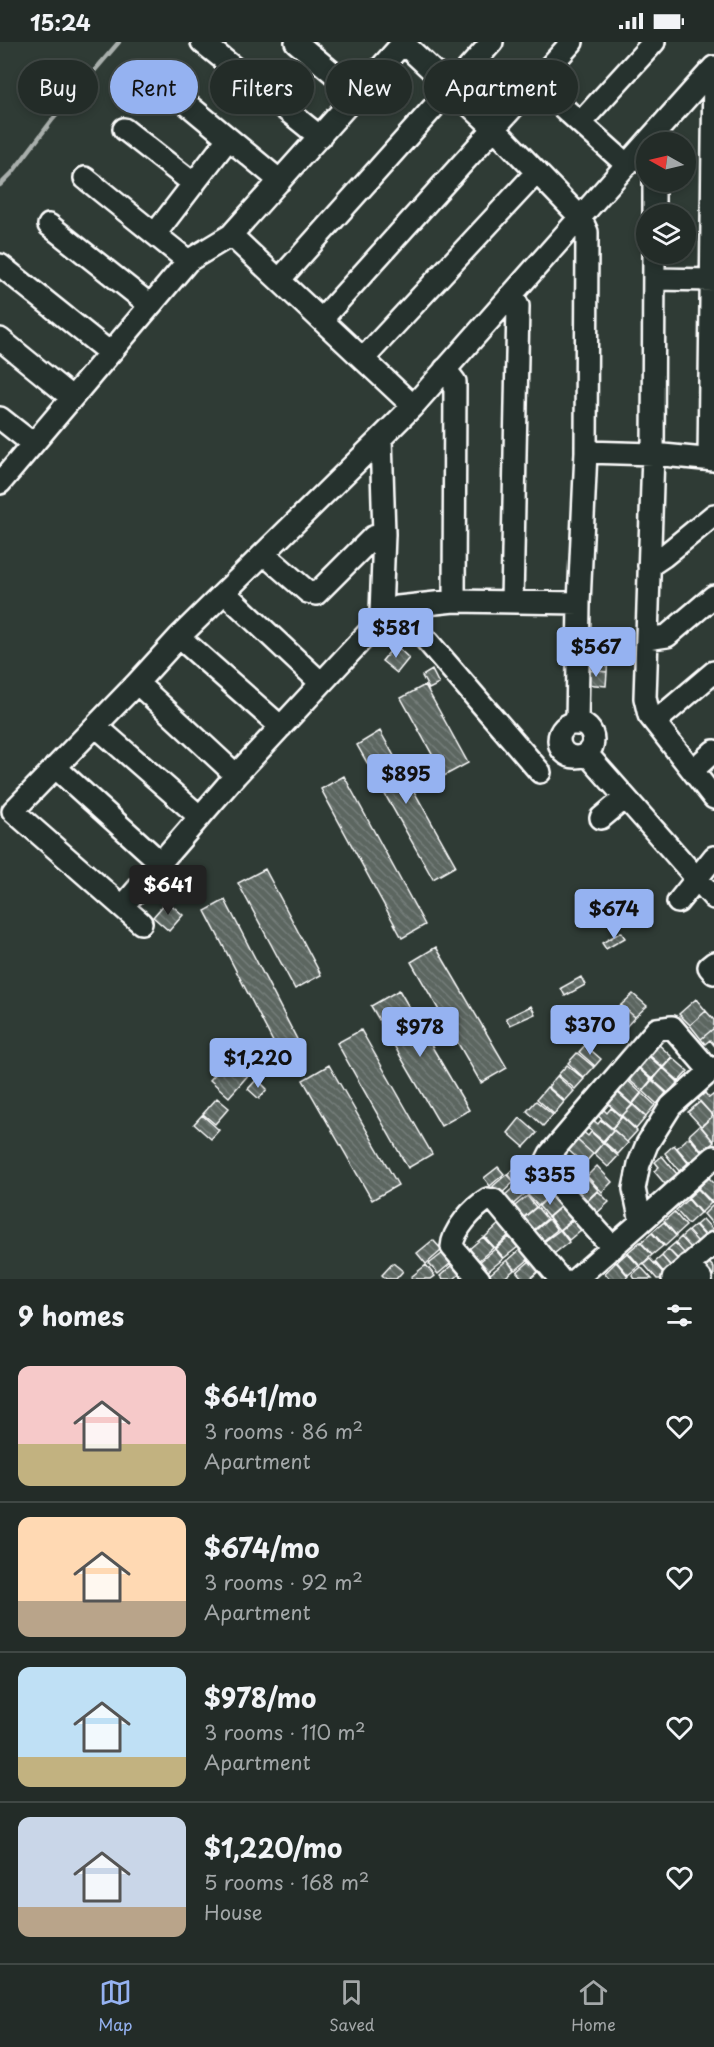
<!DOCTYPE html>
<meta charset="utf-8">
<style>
:root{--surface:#232c28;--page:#2b3430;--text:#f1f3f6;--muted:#a3a7a8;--line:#404845;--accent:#95b2f1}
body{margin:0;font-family:"Playpen Sans",sans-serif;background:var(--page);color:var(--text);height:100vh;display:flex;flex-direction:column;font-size:22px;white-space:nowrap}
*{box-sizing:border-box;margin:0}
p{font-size:20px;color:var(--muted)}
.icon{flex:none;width:33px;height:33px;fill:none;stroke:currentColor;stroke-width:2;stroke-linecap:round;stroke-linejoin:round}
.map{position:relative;height:1237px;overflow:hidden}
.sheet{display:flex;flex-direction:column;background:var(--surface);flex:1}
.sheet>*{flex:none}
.top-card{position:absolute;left:18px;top:18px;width:678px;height:54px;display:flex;gap:12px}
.needle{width:39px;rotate:278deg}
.controls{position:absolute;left:636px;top:90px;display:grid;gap:12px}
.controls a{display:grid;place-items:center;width:60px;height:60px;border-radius:50%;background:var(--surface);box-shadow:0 3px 9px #0003,0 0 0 2px var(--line);font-size:30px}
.price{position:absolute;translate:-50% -51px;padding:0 14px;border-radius:6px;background:var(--accent);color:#111;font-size:20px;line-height:39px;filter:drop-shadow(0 2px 3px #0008)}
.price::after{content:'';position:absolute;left:50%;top:36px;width:18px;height:14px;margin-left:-9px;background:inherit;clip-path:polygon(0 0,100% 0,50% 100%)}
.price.on{background:#222;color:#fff}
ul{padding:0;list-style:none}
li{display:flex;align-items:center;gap:18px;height:150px;padding:0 18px}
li+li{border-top:2px solid var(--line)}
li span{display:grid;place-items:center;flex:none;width:168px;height:120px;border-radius:12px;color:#555}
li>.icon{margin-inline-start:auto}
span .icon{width:72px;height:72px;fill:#fffc;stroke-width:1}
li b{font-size:26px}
h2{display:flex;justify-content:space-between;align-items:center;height:72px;padding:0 18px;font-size:26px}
.tag{padding:0 21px;border-radius:27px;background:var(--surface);box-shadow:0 3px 9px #0003,0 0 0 2px var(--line);font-size:21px;line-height:54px}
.tag.on{background:var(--accent);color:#111}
.status{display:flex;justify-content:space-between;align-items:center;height:42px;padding:0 30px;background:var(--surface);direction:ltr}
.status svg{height:16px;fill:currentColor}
.dock{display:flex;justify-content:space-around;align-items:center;height:84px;border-top:2px solid var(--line);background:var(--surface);font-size:16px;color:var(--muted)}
.dock a{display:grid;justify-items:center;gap:3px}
.dock .on{color:var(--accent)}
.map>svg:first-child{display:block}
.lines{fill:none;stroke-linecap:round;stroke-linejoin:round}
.stream{stroke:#a9afac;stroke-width:4.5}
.building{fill:url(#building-back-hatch);stroke:#fff;stroke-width:1.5}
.minor-casing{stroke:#fff;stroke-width:26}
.minor{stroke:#26332d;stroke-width:21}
</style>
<div class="status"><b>15:24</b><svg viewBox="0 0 49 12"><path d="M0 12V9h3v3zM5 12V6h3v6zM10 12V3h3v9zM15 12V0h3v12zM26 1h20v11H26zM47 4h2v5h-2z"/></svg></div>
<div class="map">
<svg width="714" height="1237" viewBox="0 0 714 1237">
<defs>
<pattern id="building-back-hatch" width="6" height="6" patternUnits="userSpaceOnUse" patternTransform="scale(1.5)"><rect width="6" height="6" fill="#5b6661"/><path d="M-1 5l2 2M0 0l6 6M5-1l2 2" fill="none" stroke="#747d79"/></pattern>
</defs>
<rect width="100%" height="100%" fill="#2f3b35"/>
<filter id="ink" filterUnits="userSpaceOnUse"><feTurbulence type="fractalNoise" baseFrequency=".0167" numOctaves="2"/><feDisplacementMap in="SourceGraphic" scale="12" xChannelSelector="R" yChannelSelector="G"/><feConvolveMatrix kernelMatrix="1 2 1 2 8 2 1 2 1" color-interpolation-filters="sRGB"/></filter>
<g filter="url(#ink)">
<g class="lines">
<path class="stream" d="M0,143L12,131L53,77L119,0"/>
</g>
<path class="building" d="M395,603L409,616L397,631L382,619Z
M587,614L608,615L607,630L586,628Z
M432,628L439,642L429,647L422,634Z
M586,628L607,630L606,644L585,642Z
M425,643L468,721L444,734L401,656Z
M380,689L456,824L433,837L357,703Z
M344,734L425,883L402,896L321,747Z
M265,827L321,933L295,947L238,841Z
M181,832L200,847L189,860L170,844Z
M225,858L302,1007L282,1017L205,869Z
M167,859L183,873L169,889L153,875Z
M621,890L625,896L606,907L602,901Z
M436,905L507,1026L481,1041L411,920Z
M581,935L585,943L565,954L561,946Z
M399,948L469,1068L441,1084L371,964Z
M633,952L647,964L635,975L621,963Z
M696,957L706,969L690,983L679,972Z
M621,963L635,975L624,987L611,974Z
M531,964L535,972L510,983L506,976Z
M706,969L714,978V986L701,997L690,983Z
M714,986V1003L710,998L705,1002L701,997Z
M361,988L432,1112L408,1126L337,1001Z
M657,1001L672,1015L663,1025L648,1012Z
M585,1003L601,1017L595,1024L579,1010Z
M577,1011L594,1025L584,1036L568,1021Z
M646,1012L662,1026L652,1037L636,1023Z
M231,1014L250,1031L229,1055L210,1038Z
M673,1016L688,1029L679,1039L664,1026Z
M329,1023L398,1143L372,1158L303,1038Z
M567,1023L584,1037L575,1047L558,1033Z
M636,1024L651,1038L642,1049L626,1035Z
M663,1026L678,1040L668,1051L653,1038Z
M557,1034L574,1049L565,1059L548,1045Z
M257,1037L267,1047L259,1057L248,1047Z
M626,1037L641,1051L632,1062L614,1046Z
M652,1038L666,1051L657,1062L643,1049Z
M547,1045L564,1060L554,1072L537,1057Z
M618,1051L632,1063L622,1074L605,1059L611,1052L615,1055Z
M642,1051L655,1063L646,1074L633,1062Z
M705,1051L709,1056L714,1052L713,1074L698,1057Z
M217,1056L229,1066L215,1082L203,1072Z
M536,1059L553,1073L543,1084L527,1069Z
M700,1060L713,1074L701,1084L688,1070Z
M633,1063L646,1075L636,1087L622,1074Z
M602,1066L607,1071L611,1066L621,1075L612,1086L597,1073Z
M202,1073L219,1088L211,1097L194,1082Z
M713,1074L714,1075V1100L701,1085Z
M622,1075L637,1089L627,1100L612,1087Z
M520,1076L537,1091L524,1105L508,1091Z
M592,1077L598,1082L601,1078L613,1088L603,1099L586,1085Z
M700,1083L714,1100L703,1110L689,1093Z
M580,1087L588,1094L591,1090L603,1101L593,1112L574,1095Z
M614,1088L628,1101L618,1112L604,1100Z
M689,1095L703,1112L691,1122L677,1106Z
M575,1096L593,1112L584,1122L566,1106Z
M603,1101L618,1114L608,1125L594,1112Z
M674,1103L688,1121L679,1129L665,1111Z
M563,1110L578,1126L568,1135L558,1124L562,1120L558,1115Z
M662,1114L677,1132L665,1142L654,1129L659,1125L655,1120Z
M521,1121L529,1130L516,1141L508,1132Z
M597,1124L612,1140L602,1150L587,1134Z
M498,1125L504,1132L490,1144L484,1136Z
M578,1126L588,1137L577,1147L572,1142L568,1147L562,1141Z
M532,1129L541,1138L526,1152L517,1142Z
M507,1132L514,1140L500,1153L493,1144Z
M709,1136L714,1141L713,1161L698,1146Z
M588,1137L598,1148L587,1158L583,1154L578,1158L572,1152Z
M542,1141L551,1152L538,1164L528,1153Z
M516,1143L525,1152L510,1165L502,1156Z
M698,1147L711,1161L701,1171L688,1156Z
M598,1149L609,1160L597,1171L592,1166L588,1170L582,1164Z
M551,1153L561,1164L548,1175L539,1164Z
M527,1154L536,1165L519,1179L510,1168Z
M688,1157L700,1171L688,1182L676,1168Z
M562,1164L572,1177L559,1188L549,1175Z
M712,1164L714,1166V1184L704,1172Z
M537,1165L547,1177L530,1191L520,1179Z
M674,1170L686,1184L676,1193L664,1179Z
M549,1177L557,1188L539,1202L531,1192Z
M574,1177L582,1187L569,1198L561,1188Z
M703,1177L713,1188L706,1194L696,1183Z
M664,1180L676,1194L665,1204L652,1190Z
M500,1181L510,1192L495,1206L485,1195Z
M695,1183L705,1194L698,1200L688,1189Z
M560,1188L569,1200L551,1214L541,1202Z
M688,1189L698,1200L691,1206L681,1195Z
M652,1191L663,1204L652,1213L641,1200Z
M483,1195L493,1206L478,1219L468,1208Z
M509,1195L518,1205L504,1216L496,1207Z
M681,1195L691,1206L685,1212L675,1201Z
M433,1198L442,1208L426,1222L417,1211Z
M640,1200L652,1213L640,1224L628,1210Z
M675,1201L685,1212L679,1218L668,1207Z
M495,1207L503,1217L486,1231L478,1221Z
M521,1207L529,1217L516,1228L507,1219Z
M668,1207L678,1218L672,1225L662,1214Z
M443,1211L451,1221L438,1232L429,1222Z
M627,1211L639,1224L628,1233L617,1220Z
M662,1214L672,1226L665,1232L655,1220Z
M650,1217L665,1233L660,1237H657L644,1222Z
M706,1217L714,1226V1234L711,1237L699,1224Z
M507,1218L514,1228L503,1237H493L489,1233Z
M531,1218L540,1228L530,1237H523L517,1230Z
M455,1220L463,1229L454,1237H443L440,1234Z
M616,1220L628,1234L625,1237H610L605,1231Z
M393,1221L403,1229L396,1237H386L382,1233Z
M426,1223L435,1234L431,1237H413L411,1235Z
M641,1225L652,1237H635L632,1233Z"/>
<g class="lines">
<g class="minor-casing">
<path id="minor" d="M202,0L320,95
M296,0L358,52
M158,38L280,139
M536,41L627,123
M580,81L654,0
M124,87L194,142
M647,100L714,25
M85,136L188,219
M654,172V140
M49,183L150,263
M155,192L228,97
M231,193L403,1L495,87L580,175L587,190L586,410L579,561L577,682
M654,212L653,412L645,656L649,673L714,756
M0,223L110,311
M280,237L492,0
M654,237L714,238
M510,254L516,260L518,264L512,560
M322,277L572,0
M0,297L71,355
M363,317L537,130
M445,327L455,340L454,559
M0,376L33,402
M586,410L653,412L714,418
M709,417L714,25
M0,441L188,219L231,193L413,364
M264,512L308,550L316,552L373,495L384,492
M649,524L664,514L714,473
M225,551L321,641
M398,565L540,730
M390,568L398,565L454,559L579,561
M179,595L281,685
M647,597L667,594L714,554
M137,641L13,769L141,881
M655,680L714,630
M559 698a17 17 0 1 1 34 0a17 17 0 1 1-34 0Z
M96,684L200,775
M587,712L714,856
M55,725L161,821
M693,728L714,709
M236,733L137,641L179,595L381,396
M601,776L625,756
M678,860L714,815
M123,864L236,733L369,590L381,571L384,492L381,396L413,364L646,101
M714,921L709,925L714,931
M641,1180L714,1115
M613,1206L546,1131L545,1122L550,1112L657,987L672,985L710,1029
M688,1223L701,1237
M479,1237L452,1205C453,1188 473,1166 488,1157L494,1158L560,1237
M576,1237L641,1180L634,1147L639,1122L647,1102L671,1064L714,1026
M673,1237L714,1201"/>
</g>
<use href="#minor" class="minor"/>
</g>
</g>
</svg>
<div class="controls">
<a><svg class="needle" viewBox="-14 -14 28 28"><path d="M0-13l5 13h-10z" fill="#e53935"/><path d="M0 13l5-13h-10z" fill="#a3a7a8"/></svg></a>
<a><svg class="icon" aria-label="layers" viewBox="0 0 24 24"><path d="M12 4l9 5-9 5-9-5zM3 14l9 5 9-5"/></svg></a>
</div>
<b class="price" style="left:396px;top:617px">$581</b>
<b class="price" style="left:596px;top:636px">$567</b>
<b class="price" style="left:406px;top:763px">$895</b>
<b class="price on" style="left:168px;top:874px">$641</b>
<b class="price" style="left:614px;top:898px">$674</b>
<b class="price" style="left:590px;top:1014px">$370</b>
<b class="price" style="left:420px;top:1016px">$978</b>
<b class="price" style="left:258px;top:1047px">$1,220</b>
<b class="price" style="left:550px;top:1164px">$355</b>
<div class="top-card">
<a class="tag">Buy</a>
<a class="tag on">Rent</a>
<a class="tag">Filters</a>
<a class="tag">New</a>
<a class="tag">Apartment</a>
</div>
</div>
<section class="sheet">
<h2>9 homes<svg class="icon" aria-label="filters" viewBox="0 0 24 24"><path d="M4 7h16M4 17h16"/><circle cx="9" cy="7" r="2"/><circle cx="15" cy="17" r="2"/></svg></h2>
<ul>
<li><span style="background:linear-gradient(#f6c9c9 65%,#c2b280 0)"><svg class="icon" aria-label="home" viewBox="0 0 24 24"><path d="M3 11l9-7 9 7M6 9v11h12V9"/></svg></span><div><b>$641/mo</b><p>3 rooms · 86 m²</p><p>Apartment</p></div><svg class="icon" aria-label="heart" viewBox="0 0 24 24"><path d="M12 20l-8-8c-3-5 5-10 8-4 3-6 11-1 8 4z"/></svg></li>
<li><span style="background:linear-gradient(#ffd9b3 70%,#b9a48a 0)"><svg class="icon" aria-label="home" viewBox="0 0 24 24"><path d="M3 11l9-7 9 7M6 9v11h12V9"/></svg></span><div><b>$674/mo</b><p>3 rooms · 92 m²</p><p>Apartment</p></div><svg class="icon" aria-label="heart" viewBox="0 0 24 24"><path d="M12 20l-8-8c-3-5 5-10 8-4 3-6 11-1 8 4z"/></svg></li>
<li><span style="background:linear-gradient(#bfe0f5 75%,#c2b280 0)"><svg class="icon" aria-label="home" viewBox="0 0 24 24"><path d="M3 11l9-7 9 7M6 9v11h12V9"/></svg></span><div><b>$978/mo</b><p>3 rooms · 110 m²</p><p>Apartment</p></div><svg class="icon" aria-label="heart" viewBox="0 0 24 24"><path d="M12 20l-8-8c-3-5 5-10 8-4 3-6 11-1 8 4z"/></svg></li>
<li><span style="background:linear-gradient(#c9d6e8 75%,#b9a48a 0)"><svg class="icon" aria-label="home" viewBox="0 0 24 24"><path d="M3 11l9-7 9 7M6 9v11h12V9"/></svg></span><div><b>$1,220/mo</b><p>5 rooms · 168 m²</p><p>House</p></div><svg class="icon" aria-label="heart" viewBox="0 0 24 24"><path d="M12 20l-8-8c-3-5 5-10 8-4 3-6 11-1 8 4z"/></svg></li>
</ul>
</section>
<nav class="dock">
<a class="on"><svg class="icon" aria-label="map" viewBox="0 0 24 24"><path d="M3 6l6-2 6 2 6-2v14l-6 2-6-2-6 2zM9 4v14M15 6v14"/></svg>Map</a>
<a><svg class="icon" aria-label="saved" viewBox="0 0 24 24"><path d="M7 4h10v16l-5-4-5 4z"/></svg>Saved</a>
<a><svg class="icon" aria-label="home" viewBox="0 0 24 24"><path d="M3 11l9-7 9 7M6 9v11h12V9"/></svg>Home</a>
</nav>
